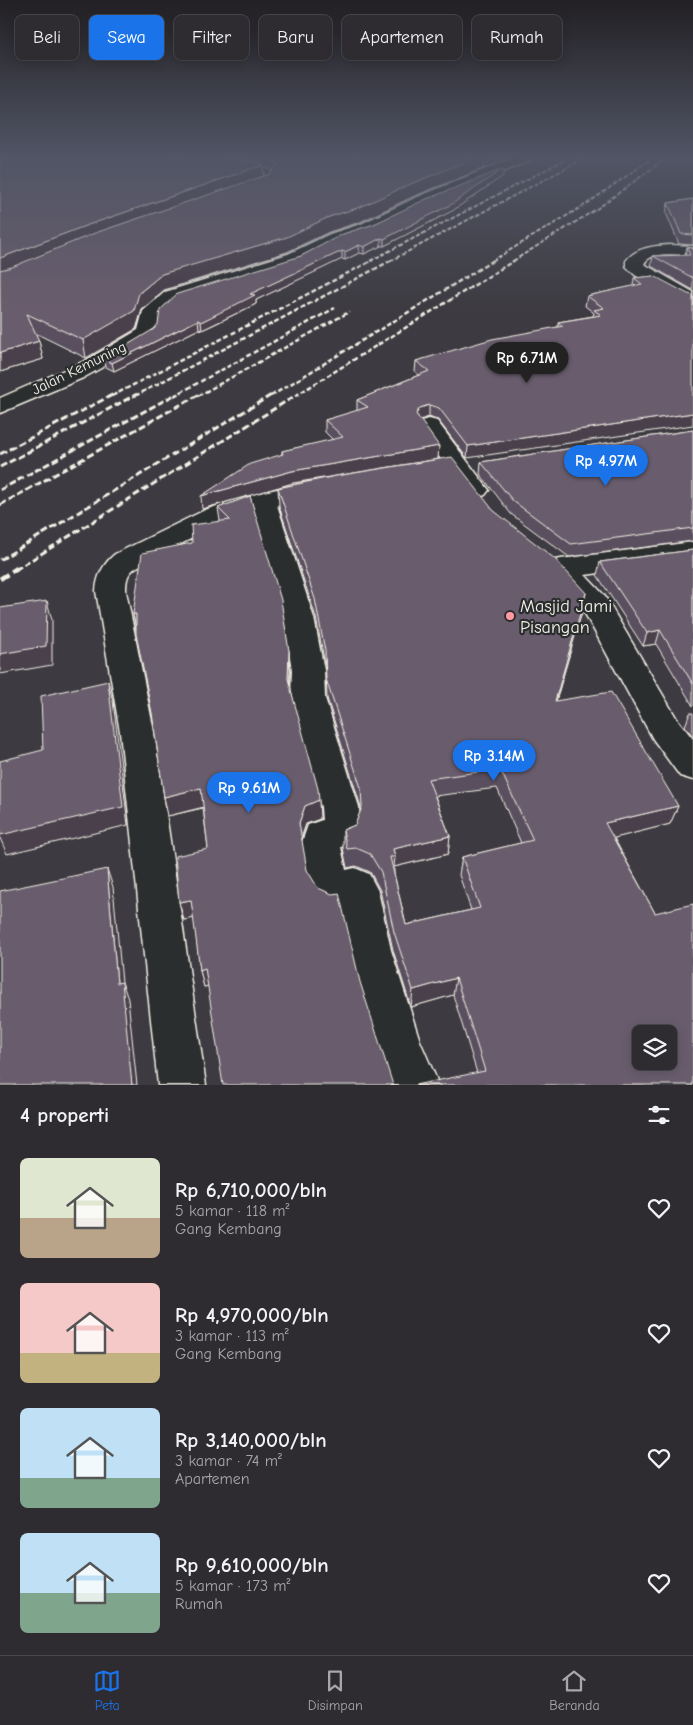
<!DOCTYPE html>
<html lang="id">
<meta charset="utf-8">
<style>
:root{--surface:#2e2c31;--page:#363439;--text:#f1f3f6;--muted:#a7a7ab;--line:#49484d;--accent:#1a73e8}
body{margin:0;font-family:"Comic Neue",sans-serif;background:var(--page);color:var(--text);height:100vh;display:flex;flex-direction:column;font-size:19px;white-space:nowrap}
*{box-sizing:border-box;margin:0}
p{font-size:16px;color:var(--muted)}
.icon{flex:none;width:28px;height:28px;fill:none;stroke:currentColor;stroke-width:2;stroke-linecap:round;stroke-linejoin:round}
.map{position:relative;height:1085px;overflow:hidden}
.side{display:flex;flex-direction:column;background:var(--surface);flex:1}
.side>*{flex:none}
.top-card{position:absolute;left:15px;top:15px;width:664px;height:45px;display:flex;gap:10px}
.controls{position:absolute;left:632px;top:1025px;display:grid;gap:10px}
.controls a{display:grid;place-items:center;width:45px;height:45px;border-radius:8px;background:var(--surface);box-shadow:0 2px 12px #0003,0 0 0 1px var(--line);font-size:25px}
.price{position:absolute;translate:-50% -42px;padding:0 11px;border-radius:18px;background:var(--accent);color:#fff;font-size:16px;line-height:32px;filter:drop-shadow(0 1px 2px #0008)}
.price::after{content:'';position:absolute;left:50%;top:30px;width:15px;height:11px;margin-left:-8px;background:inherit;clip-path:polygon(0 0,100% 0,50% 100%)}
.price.current{background:#222;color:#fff}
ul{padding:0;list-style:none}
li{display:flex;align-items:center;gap:15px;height:125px;padding:0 20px}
li span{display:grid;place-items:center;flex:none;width:140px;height:100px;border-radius:8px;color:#555}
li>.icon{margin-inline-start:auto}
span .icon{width:60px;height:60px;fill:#fffc;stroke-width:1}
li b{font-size:21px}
h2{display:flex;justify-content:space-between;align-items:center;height:60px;padding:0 20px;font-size:21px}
.pill{padding:0 18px;border-radius:8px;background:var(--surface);box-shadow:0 2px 12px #0003,0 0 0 1px var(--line);font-size:18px;line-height:45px}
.pill.current{background:var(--accent);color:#fff}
.dock{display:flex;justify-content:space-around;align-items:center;height:70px;border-top:1px solid var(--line);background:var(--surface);font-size:14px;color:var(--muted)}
.dock a{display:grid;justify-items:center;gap:2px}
.dock .current{color:var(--accent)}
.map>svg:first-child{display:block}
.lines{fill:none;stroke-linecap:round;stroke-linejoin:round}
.minor-casing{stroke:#f4f1e8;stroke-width:3}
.minor{fill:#2a2d2e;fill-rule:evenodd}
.rail-far3{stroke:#f4f1e8;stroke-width:2;stroke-dasharray:4.5 2;stroke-linecap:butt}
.rail-far2{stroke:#f4f1e8;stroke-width:2.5;stroke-dasharray:5 2.5;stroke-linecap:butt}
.rail-far1{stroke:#f4f1e8;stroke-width:3;stroke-dasharray:7 3;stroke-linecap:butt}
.rail{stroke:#f4f1e8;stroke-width:4.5;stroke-dasharray:9 4.5;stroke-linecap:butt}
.wall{fill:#5a505e;stroke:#f4f1e8;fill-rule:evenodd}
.shaded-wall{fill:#4a414c;stroke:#f4f1e8}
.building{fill:#695d6d;stroke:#f4f1e8;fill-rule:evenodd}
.poi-dot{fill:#ff9aa2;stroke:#2a2d2e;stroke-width:2}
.labels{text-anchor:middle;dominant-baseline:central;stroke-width:4.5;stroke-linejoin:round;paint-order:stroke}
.far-street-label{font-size:15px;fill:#f4f1e8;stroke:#2a2d2e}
.poi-label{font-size:18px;fill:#f4f1e8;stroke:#2a2d2e;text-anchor:start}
</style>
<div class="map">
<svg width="693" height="1085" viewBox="0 0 693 1085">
<rect width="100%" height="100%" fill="#3d3b41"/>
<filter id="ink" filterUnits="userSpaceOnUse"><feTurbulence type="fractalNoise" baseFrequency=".02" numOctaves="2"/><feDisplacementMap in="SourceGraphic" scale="10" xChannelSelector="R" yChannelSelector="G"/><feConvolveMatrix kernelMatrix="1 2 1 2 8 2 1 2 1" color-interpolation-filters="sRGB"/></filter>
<g filter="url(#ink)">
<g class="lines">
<g class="minor-casing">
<path id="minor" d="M517,156H535L534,159L423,205L373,230L342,240L300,262L177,300L159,317L157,332L154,336L137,348L83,378L0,413V398L87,360L138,330L143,311L165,292L288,254L330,234L361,224L413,199Z
M670,245L693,246V256C680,255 650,250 644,264L693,292V305L686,303L635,275L626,266V261C636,247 655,246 670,245Z
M429,419L437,421L485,485L489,490L485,495L476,498L467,495L417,426L421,421Z
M316,481L325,484L329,489L325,494L277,505L314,618L324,670L325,698L359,807L360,826L353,843L341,847L346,870L355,868L369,874L378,891L391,950L420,1041L439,1085H391C368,1028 352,969 341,909L333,910L319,904L310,888L302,842L308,825L322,820L321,807L291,698L292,670L284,618L253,512L223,522L135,568C127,574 126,580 126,591L154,732L206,1085H158L120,732L96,591C97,576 103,564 115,554L205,510L253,494Z
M693,542V560L585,575L604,595L677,719L693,739V780L680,776L653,739L582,608L547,568L551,561L561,559Z"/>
</g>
<use href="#minor" class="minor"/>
<path class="rail-far3" d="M370,261L572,156
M390,261L589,156
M492,261L588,203L655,156
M513,261L598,208L669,156"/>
<path class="rail-far2" d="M112,396L373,260
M135,396L392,260
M174,396L335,308
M198,396L349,312
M271,396L494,260
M295,396L515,260"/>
<path class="rail-far1" d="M0,454L114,394
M0,467L137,394
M0,490L176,394
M0,505L200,394
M0,560L273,394
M15,570L298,394"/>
<path class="rail" d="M0,579L17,568"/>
</g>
<path class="wall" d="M7,156H510L484,163V168L412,197L360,222L329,232L287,252L164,290L142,310L136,329L86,358L35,333L39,341L43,359L0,372V160ZM263,168L269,169L272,171L270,174L264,176Z
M503,176L452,211L384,246H381L364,254L359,253L345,260L342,259L256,300V304L213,325L202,330L199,329L114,371L106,367L104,359L301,256L374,224Z
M693,199V245L679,244L666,213L668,203Z
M687,247L693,248V290L651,266L653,256L685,255Z
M654,276L467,458L438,420L429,417L420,420L438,459L293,483L202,509L282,454V451L333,440L325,432V420L357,411V400L419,375L415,372L416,361L558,327V322L593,316L594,313L585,306L587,296L633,286L634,278Z
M693,430V541L569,557L511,514L480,474L481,462Z
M278,488L493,510L582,612L556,701L678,806L670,824L614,838L655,913L693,1085L477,1073L453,995L411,1007L393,950L380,890L370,872L356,866L347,868L343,848V830L355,825L361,810V807L327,698L326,670L316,617L279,506ZM497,788L521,843L462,857L459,875L471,910L406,925L394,873V867L448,854L450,836L435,796Z
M250,496L289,651L290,670V685L320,819L306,824L302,837L208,986L204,987L200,970L194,918L184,920L179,902L208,849L203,808L168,816L164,797L152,713L133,614L192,543L220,521L218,508Z
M693,550V706L656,644L643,646L597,575L600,562Z
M690,713H693V736L685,726Z"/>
<path class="shaded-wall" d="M478,156H510L484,163V168L412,197L360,222L329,232L287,252L164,290L142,310L136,329L86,358L83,340L162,274L329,217Z
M263,165L264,179L0,276V258L85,226Z
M503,169V176L452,211L384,246V239Z
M381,238V246L364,254V247Z
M359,245V253L345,260V252Z
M342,251V259L256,300V304L202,330L201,322L250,294Z
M198,320L199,329L114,371L112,363Z
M39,341L43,359L0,372V353Z
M429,405V417L420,420L416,414L420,408Z
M693,413V425L467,458L468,446Z
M439,446L438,459L293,483L202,509L201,496L292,471Z
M586,593L582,612L550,720L555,701Z
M47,601L52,620V665L0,674V654Z
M133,614H136L137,633Z
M660,630L656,644L643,646L647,633Z
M289,651L290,670L289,698L288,679Z
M108,681L113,701L128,825L7,854L0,838V835Z
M201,788L204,807L168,816L164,797Z
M319,800L320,819L306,824L300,841L299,823L305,806Z
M678,806L670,824L599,842L605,823Z
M450,836L448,854L394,867L395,857L393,849Z
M107,869L113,887L122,982L128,999L137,1085H132L117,983Z
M191,900L195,918L184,920L179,902Z
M205,968L209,986L204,987L200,970Z
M456,978L453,995L411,1007L413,990Z"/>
<path class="building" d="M7,156H211L257,162L263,165L85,226L0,258V160Z
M269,156H480L413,183L360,207L329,217L287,237L162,274L139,293L134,311L83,340L27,314L39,341L0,353V270L12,267L95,233L270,174L278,164Z
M503,169L452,204L384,239L381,238L364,247L359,245L345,252L342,251L250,294L255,295L201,322L198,320L112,363L104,359L154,329L158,324L160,310L177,294L301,256L343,234L374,224L424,200Z
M693,199V235L681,234L668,203Z
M687,247L693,248V278L653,256L690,255Z
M654,276L688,294L693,295V413L468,446L439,408L429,405L420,408L416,414L439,446L292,471L201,496L250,464L283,454L282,451L343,437L325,420L368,407L357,400L429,371L416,361L492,339L563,326L558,322L601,315L594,310L604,308L587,296L642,284L634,278Z
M693,430V528L571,544L513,501L481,462Z
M452,457L493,510L555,559L586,593L555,701L611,692L678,806L605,823L655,913L693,904V1085H415L485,1071L456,978L413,990L394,932L381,872L370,854L356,848L347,849L343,830L355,825L362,807L361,788L326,679L325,651L315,599L278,488L336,476ZM500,769L533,840L462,857L480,908L406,925L390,857H395L393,849L450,836L428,779ZM641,1034H669V1061H641Z
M250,496L281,600L289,651L288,679L318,789L319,800L305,806L299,823L307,870L318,888L332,894L339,893L360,982L393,1085H223L205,968L200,970L191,900L179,902L175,856L208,849L201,788L164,797L152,713L136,634V614H133L142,553L192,543L191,525L230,520L218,508Z
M693,550V684L660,630L647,633L600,562Z
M47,601L46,646L0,654V608Z
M108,681L123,807L0,835V761L43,750L41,696Z
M107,869L117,983L122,982L132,1085H0V891Z"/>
</g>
<linearGradient id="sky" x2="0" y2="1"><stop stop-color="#222024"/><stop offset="0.51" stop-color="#515565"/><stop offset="1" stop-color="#515565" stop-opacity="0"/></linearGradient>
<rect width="693" height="308" fill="url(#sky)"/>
<circle class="poi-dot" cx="510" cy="616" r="5"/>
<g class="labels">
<g class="far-street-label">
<text transform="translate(79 368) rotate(-26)">Jalan Kemuning</text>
</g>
<g class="poi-label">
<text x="520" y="606">Masjid Jami<tspan x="520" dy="21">Pisangan</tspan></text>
</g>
</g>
</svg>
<div class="controls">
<a><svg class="icon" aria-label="layers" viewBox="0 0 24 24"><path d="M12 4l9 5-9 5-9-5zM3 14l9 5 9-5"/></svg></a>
</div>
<b class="price current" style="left:527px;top:384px">Rp 6.71M</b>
<b class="price" style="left:606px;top:487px">Rp 4.97M</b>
<b class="price" style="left:494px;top:782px">Rp 3.14M</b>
<b class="price" style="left:249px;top:814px">Rp 9.61M</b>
<div class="top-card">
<a class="pill">Beli</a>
<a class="pill current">Sewa</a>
<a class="pill">Filter</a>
<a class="pill">Baru</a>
<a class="pill">Apartemen</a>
<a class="pill">Rumah</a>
</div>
</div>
<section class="side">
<h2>4 properti<svg class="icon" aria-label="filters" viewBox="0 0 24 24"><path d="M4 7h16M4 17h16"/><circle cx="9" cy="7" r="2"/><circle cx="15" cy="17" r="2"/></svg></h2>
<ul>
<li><span style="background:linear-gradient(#dfe7d0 60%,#b9a48a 0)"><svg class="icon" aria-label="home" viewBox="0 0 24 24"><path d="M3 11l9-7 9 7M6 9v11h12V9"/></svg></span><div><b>Rp 6,710,000/bln</b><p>5 kamar · 118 m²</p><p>Gang Kembang</p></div><svg class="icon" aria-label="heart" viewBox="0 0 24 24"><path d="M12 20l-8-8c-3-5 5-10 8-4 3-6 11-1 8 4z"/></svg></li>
<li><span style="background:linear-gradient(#f6c9c9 70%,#c2b280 0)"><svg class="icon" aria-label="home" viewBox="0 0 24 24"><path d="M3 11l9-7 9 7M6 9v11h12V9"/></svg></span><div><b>Rp 4,970,000/bln</b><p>3 kamar · 113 m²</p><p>Gang Kembang</p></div><svg class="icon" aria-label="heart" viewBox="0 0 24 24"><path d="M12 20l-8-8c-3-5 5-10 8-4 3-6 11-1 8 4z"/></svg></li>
<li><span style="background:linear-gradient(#bfe0f5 70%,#7fa58c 0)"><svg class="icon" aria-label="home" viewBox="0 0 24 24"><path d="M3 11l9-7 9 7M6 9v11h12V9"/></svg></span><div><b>Rp 3,140,000/bln</b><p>3 kamar · 74 m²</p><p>Apartemen</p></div><svg class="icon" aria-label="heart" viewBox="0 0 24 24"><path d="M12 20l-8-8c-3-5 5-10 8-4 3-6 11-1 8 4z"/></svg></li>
<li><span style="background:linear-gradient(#bfe0f5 60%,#7fa58c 0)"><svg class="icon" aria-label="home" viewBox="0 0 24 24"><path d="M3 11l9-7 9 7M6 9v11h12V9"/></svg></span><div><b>Rp 9,610,000/bln</b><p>5 kamar · 173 m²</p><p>Rumah</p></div><svg class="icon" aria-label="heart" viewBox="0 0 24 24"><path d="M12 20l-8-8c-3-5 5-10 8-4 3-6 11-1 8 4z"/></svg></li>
</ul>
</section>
<nav class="dock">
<a class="current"><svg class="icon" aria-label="map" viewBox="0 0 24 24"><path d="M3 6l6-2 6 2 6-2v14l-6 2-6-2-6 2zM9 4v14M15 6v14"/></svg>Peta</a>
<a><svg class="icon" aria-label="saved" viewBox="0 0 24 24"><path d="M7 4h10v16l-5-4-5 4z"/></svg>Disimpan</a>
<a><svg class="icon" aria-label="home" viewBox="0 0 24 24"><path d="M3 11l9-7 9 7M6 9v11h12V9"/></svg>Beranda</a>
</nav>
